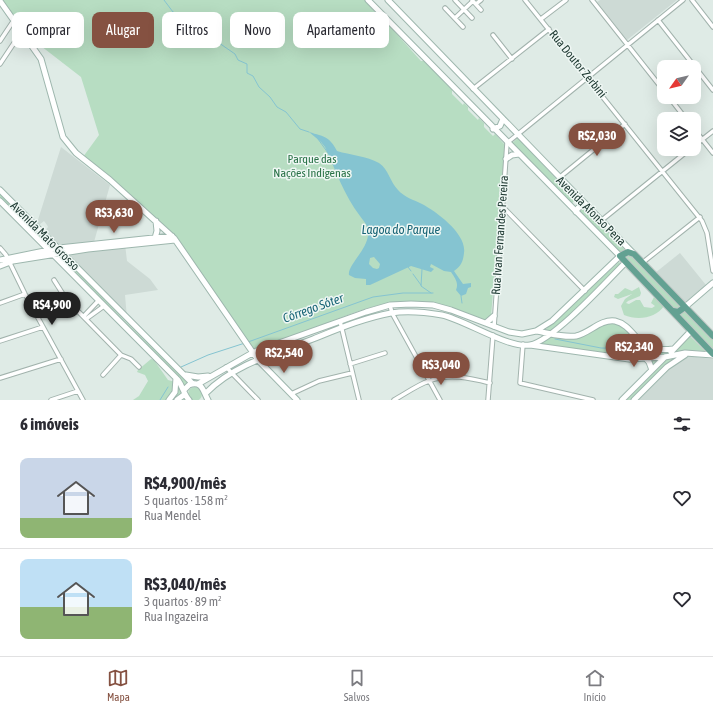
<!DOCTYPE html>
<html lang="pt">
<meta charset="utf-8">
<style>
:root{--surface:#fff;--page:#f2f2f3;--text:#2b2b33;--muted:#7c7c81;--line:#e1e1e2;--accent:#855141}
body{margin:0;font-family:"Asap Condensed",sans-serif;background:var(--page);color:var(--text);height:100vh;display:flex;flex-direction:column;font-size:15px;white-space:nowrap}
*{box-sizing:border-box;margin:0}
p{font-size:13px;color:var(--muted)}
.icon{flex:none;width:22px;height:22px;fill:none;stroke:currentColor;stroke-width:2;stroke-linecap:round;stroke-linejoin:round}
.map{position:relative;height:400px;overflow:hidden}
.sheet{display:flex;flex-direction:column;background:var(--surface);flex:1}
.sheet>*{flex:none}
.banner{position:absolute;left:12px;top:12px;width:400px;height:36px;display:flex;gap:8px}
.needle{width:26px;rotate:236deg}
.controls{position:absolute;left:657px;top:60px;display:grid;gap:8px}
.controls a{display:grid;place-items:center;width:44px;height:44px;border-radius:8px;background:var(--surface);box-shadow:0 4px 16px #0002;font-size:20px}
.price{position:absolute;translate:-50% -34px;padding:0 9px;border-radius:14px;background:var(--accent);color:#fff;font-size:13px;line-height:26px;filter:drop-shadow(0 1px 2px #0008)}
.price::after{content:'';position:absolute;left:50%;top:24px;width:12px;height:9px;margin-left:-6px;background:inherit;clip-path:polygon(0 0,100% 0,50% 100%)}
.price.current{background:#222;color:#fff}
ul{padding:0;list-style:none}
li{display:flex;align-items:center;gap:12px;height:100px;padding:0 20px}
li+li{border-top:1px solid var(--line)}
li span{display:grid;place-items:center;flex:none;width:112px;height:80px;border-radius:8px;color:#555}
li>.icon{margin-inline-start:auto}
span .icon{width:48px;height:48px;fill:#fffc;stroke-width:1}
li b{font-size:17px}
h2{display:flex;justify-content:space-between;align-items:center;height:48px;padding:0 20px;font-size:17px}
.chip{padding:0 14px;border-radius:8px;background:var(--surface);box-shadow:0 4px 16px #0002;font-size:14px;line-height:36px}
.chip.current{background:var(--accent);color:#fff}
.menu{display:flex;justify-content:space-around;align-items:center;height:56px;border-top:1px solid var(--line);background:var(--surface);font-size:11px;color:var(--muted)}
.menu a{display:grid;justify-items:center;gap:2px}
.menu .current{color:var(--accent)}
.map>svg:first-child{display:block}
.built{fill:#cddad5}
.green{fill:#b7ddc2}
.water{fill:#85c4d1;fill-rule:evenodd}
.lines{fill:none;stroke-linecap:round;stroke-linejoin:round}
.stream{stroke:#85c4d1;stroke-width:1}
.street-casing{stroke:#a2b3ad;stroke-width:5.5}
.secondary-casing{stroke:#9eb7ae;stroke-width:7}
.primary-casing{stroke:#c1c8c6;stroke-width:8}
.street{stroke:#fff;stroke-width:3.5}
.secondary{stroke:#fff;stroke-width:5}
.primary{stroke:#63a192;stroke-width:6}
.labels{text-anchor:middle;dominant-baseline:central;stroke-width:3;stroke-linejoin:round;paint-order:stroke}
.street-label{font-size:12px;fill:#203b34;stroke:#eff7f4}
.park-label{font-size:12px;fill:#297247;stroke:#eff7f4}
.water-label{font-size:13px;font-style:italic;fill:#196577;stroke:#eff7f4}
</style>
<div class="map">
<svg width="713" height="400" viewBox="0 0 713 400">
<rect width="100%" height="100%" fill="#dfebe6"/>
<path class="built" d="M600,0H677L627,40L597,2Z
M61,147L110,185L94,242L64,246L59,245L45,231L48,227L47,225L44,221L39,225L37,223Z
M125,244L127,261L150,279L158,290L125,295L127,318L65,253Z
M680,253L706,285L684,303L655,273Z
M687,356L713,359V400H638L668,369Z"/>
<path class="green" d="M2,0H365L384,23L385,21L421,61H425L452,90V94L463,105L464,103L468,107V110L478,120L479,118L484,123V127L493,136L495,134L505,145L491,317L485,321C468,314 452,306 433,303C395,296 363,309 327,323C303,331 280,340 256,349H253L183,247L83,157L99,135L81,77L28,36Z
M518,138L576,200L572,203L511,144Z
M0,193L55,248L50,249L0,199Z
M584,208L713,340V351L578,213L580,209Z
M61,254L125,321L187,382L184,386L57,256Z
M619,262L622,264L560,325L552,332L545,330Z
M639,287L641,293L640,296L628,301L626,303L629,304L636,300H640L644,307L652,308L655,306L651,303L654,297L656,296L664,306C656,318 638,321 624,315L621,306L625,299L632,294L618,299L614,297L615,294H618L625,288L632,291Z
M610,323L618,324L659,352H667L665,355L627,358L535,344L554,336L569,339Z
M690,336L705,351L685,350L665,365L630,400H626L656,370L650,360L669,358Z
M151,359L154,360L168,380L179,383L187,400H133L139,396L148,381L145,375L137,372L138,370Z
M188 394a7 7 0 1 1 14 0a7 7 0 1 1-14 0Z"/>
<path class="water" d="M309,132C325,137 329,136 337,151C350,155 367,156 379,163C389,170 390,182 398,190C404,197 414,200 422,204C437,212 467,234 464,253C463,262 461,266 454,271L463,284L471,283V287L468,288L466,294L461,296L456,290C459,283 455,278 451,272L444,271L431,264L430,267L434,269L431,272L411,266L370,285H366V279L355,278L349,275C347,266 367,250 368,235C369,226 365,223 360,216C344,195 336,171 325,147L321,142ZM374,257L380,264L379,268L377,269L373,268L369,264L370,258Z"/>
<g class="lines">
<path class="stream" d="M164,0L173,12L191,20L196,27L235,54L238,60L247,64V73L253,76L259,87L270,97L277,107L286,112L300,129L309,132
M318,139L328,153
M408,267L411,271
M422,269L421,286L431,293
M413,274L421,285
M461,296L462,303
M555,339L601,348L634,349
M248,342L373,297L403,293H433
M181,367L208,355L245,343
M160,400L168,387"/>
<g class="street-casing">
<path id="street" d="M455,0L472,18
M472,0L481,10
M525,0L702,221L707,233L713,271
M592,0L664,91
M692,0L713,27
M476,4L481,0
M445,8L463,27
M455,18L473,1
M541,19L566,0
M658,20L713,90
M493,35L512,59
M0,41L14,20
M0,64L22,31
M473,89L549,29
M669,97L686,119
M694,129L713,153
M694,146L713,131
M560,177L625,124
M503,207L585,291
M602,220L690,149
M0,248L6,255L25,294L83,400
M642,263L700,217
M54,280L66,299L121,355L103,375
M0,303L25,294
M390,305L392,313L440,400
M84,316L99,300
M86,319L104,306
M340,321L359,400
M494,327L507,143L683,0
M0,341L43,327
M523,344L520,383L593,400
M121,355L131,359L139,367
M350,364L385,353
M226,367L258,400
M0,378L61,359
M291,394L319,381L352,373
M51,400L78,391
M394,400C405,394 417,385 429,381C449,373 470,378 490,383
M488,400L493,335"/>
</g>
<g class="secondary-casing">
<path id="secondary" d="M388,0L633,253
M0,1L41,59L63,137L76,153L110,180L174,238L258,360L297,400
M493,129L500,126L503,119
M506,159L512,155L519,154
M0,190L192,383
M0,201L178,380C183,387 184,395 189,400
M576,212L578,208L585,204
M155,238L157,231L156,221
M0,260L59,248L172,236
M0,266L13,261L88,249L175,240
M685,307L713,283
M486,323L494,316
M536,331C549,333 563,338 576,336C590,333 600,319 615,321C629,324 635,339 646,346C654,350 664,350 673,349
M530,345L629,359L665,357L685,353L713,355
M646,346L641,353L649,362L652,370
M671,352L691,331
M630,359C637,353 641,348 637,339
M186,375L198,377L208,376
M198,384L254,352L366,312L390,305L411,304L433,305L451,310L509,332L522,334L536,331L552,321L620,256L368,0
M185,389L189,385C203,380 203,392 208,400
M206,393C234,364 277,353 313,339C338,329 364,318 391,313C408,310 425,312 442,315C465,320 509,349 530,345C554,340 607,281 626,262
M169,400L175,392L176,378
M177,400L185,394
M622,400L665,357
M634,400L667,367L685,355"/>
</g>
<g class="primary-casing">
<path id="primary" d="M673,311L678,312L685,307
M713,336L634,254L628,252L620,256L713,354"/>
</g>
<use href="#street" class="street"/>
<use href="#secondary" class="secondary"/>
<use href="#primary" class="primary"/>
</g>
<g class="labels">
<g class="street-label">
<text transform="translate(578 64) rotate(51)">Rua Doutor Zerbini</text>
<text transform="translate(591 211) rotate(45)">Avenida Afonso Pena</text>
<text transform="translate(500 235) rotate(-86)">Rua Ivan Fernandes Pereira</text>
<text transform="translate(45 236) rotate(45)">Avenida Mato Grosso</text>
</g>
<g class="park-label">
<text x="312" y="159">Parque das<tspan x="312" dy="14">Nações Indígenas</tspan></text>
</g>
<g class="water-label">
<text x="401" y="229">Lagoa do Parque</text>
<text transform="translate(313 308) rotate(-20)">Córrego Sóter</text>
</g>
</g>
</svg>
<div class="controls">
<a><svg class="needle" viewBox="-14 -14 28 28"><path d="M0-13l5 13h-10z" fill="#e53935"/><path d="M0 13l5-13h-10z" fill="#7c7c81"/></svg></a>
<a><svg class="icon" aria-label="layers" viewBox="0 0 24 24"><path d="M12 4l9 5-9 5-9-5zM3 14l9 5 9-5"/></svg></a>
</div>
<b class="price" style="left:597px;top:157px">R$2,030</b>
<b class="price" style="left:114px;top:234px">R$3,630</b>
<b class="price current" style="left:52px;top:326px">R$4,900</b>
<b class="price" style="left:634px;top:368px">R$2,340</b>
<b class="price" style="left:284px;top:374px">R$2,540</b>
<b class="price" style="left:441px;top:386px">R$3,040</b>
<div class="banner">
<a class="chip">Comprar</a>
<a class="chip current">Alugar</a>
<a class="chip">Filtros</a>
<a class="chip">Novo</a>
<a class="chip">Apartamento</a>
</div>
</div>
<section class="sheet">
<h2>6 imóveis<svg class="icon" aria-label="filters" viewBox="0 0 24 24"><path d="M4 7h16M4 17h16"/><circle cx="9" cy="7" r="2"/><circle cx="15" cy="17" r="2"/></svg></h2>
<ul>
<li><span style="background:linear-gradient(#c9d6e8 75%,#8fb573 0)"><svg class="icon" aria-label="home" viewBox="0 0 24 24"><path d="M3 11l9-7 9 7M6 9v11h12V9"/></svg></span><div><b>R$4,900/mês</b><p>5 quartos · 158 m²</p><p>Rua Mendel</p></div><svg class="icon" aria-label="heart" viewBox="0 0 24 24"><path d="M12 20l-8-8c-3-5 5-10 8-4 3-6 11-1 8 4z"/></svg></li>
<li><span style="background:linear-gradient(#bfe0f5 60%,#8fb573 0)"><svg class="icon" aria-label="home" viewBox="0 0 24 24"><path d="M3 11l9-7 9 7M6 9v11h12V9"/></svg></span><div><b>R$3,040/mês</b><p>3 quartos · 89 m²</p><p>Rua Ingazeira</p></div><svg class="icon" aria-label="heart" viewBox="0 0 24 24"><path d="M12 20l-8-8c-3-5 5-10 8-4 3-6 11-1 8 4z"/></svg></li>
</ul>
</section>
<nav class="menu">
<a class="current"><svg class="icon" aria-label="map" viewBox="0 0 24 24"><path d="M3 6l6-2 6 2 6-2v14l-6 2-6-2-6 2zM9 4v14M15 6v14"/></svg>Mapa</a>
<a><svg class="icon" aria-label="saved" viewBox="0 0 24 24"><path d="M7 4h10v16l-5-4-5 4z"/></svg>Salvos</a>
<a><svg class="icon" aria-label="home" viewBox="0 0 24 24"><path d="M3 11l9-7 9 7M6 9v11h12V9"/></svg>Início</a>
</nav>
